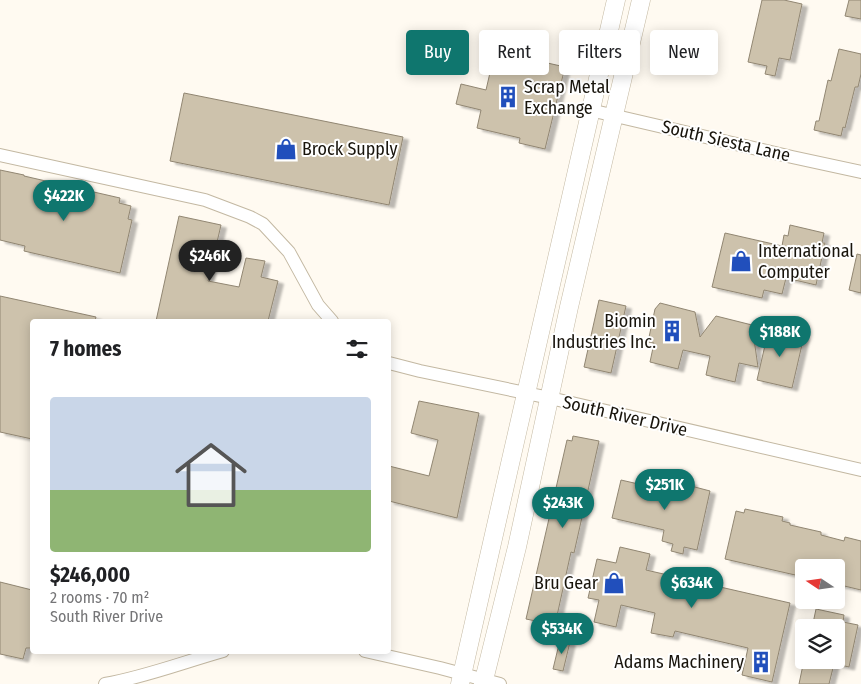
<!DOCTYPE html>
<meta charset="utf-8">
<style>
:root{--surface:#fff;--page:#f2f2f2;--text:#202124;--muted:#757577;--accent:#0f766e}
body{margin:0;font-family:"Fira Sans Condensed",sans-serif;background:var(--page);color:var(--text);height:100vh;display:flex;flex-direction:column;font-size:19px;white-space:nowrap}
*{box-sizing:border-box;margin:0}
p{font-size:16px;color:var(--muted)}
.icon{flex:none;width:28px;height:28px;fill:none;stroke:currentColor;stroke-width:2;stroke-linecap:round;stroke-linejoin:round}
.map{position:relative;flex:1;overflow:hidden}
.details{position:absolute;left:30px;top:319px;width:361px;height:335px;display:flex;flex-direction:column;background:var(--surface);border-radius:5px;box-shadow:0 2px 12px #0003}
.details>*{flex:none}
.guide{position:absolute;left:406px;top:30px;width:379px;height:45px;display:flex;gap:10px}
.needle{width:32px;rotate:283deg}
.tools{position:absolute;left:795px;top:559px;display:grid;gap:10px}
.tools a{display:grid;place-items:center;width:50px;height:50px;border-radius:5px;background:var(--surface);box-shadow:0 2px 12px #0003;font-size:25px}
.price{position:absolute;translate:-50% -42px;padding:0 11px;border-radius:18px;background:var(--accent);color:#fff;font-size:16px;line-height:32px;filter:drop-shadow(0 1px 2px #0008)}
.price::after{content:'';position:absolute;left:50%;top:30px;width:15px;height:11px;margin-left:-8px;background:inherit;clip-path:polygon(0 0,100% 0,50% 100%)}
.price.current{background:#222;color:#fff}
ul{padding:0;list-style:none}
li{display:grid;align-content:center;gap:10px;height:265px;padding:0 20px}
li span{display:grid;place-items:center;height:155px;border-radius:5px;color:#555}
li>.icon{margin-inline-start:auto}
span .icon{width:90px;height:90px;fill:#fffc;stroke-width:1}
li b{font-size:21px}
h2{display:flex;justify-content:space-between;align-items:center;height:60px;padding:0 20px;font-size:21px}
.tag{padding:0 18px;border-radius:5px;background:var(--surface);box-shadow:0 2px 12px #0003;font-size:18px;line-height:45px}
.tag.current{background:var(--accent);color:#fff}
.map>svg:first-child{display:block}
.building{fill:#cdc2ac;stroke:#918672;filter:url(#shadow)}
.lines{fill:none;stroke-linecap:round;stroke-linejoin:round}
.minor-casing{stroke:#c3b8a2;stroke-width:14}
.secondary-casing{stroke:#c3b8a2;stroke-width:19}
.minor{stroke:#fff;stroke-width:12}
.secondary{stroke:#fff;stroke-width:18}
.labels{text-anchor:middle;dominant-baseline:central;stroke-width:4;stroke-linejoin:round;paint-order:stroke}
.poi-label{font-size:18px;fill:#18140c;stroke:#fff;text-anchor:start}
.street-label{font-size:18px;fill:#18140c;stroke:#fff}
</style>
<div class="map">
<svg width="861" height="684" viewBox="0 0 861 684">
<defs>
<filter id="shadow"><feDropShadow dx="5.5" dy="3" stdDeviation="1" flood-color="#0004"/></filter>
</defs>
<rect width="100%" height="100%" fill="#fffaf1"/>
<path class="building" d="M762,0H784L802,4L790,60L779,58L775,76L765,74L767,66L748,62Z
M849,0H861V19L845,16Z
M839,49L861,54V74L858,87H855L845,128L843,127L841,136L814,130L816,121H819L828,80L831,81Z
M495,51L565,67L545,149L519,143L520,138L477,128L481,110L456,104L461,84L486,90Z
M184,93L403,137L389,205L170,161Z
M0,170L24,175V176L120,198L119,203L131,206L128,219L132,220L120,273L24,251L25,246L0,240Z
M179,216L221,225L208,281L239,287L246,258L265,261L261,277L278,281L268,321H156Z
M790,225L824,233L822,243H825L816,285L786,278L782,294L764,290L762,298L712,287L725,233L782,246L784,235L788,236Z
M857,254L861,255V293L849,290Z
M0,296L96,317L95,321H32V439L0,432Z
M599,300L626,306L611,373L584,367Z
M660,303L695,312L700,337L716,316L752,325L758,367L739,363L735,382L706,375L710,356L683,350L678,369L650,362L654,343L648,342L655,309Z
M769,328L804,336L792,388L757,380Z
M419,401L479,413L457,518L389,501V466L429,476L438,440L411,433Z
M573,436L599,441L574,553L571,552L555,625L526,619L567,440L572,441Z
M676,479L692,483L691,486L710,491L697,550L684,547L683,554L671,551L673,544L662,541L664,530L612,518L621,480L673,492Z
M745,509L783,517L782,521L790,523V525L821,532V535L844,541L845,537L861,541V590L836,584V568H804V577L725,559L736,511L744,513Z
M620,547L650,554L646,570L790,603L772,682L742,675L748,648L675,631L673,637L651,633L655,613L621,605L616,627L594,622L599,600L588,598L597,559L616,563Z
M0,582L32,590V648H26L23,659L0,654Z
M816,609L844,615L843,622L858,625L849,667L836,664V628H812Z
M560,640L570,642L563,671L553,669Z
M804,660H835L829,684H799Z"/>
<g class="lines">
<g class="minor-casing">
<path id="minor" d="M590,110L792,157L861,172
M0,155L205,200L250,217L263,224L289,252L318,305L332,321
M389,363L420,371L550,398L861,470
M365,651L440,668L500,684
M105,684C145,677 184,662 223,651"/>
</g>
<g class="secondary-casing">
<path id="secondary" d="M460,684C512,456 563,228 616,0
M483,684L517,547L569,307L641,0"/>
</g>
<use href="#minor" class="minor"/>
<use href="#secondary" class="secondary"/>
</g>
<defs>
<g id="building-bare" transform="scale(1.725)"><path d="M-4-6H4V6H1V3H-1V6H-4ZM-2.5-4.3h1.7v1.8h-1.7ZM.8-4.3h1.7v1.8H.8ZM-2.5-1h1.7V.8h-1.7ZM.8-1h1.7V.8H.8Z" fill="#214fbc" stroke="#fff" stroke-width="2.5" paint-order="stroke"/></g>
<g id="shop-bare" transform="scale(1.725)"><path d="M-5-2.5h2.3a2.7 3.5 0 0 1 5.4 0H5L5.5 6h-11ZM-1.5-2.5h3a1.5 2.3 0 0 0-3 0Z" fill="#214fbc" stroke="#fff" stroke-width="2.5" paint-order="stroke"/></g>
</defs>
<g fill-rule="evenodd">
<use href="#building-bare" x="508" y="97"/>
<use href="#shop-bare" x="286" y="149"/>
<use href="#shop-bare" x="741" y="261"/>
<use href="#building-bare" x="672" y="331"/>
<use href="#shop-bare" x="614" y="583"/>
<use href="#building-bare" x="761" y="662"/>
</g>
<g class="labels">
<g class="poi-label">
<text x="524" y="87">Scrap Metal<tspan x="524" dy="21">Exchange</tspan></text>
<text x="302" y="149">Brock Supply</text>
<text x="758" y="251">International<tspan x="758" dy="21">Computer</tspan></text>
<text x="656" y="321" text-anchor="end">Biomin<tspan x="656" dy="21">Industries Inc.</tspan></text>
<text x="598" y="583" text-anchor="end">Bru Gear</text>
<text x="744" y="662" text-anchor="end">Adams Machinery</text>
</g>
<g class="street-label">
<text transform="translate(726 141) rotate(13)">South Siesta Lane</text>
<text transform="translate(625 416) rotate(13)">South River Drive</text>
</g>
</g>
</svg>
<div class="tools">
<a><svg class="needle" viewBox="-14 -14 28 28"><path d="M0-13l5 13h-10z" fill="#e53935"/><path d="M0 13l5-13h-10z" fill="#757577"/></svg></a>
<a><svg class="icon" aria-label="layers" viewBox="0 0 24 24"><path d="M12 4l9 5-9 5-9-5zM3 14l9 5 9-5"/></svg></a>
</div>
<b class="price" style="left:64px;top:222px">$422K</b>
<b class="price current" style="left:210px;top:282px">$246K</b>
<b class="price" style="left:780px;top:358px">$188K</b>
<b class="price" style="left:665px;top:511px">$251K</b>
<b class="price" style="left:563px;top:529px">$243K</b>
<b class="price" style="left:692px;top:609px">$634K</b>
<b class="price" style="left:562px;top:655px">$534K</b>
<div class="guide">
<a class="tag current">Buy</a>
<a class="tag">Rent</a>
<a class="tag">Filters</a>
<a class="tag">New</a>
</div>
<section class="details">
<h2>7 homes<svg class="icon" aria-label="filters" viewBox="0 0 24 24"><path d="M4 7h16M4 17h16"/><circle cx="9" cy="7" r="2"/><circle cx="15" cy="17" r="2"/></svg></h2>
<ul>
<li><span style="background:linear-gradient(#c9d6e8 60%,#8fb573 0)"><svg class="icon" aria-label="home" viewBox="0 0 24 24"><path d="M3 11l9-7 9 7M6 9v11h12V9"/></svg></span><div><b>$246,000</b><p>2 rooms · 70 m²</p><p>South River Drive</p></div></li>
</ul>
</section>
</div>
